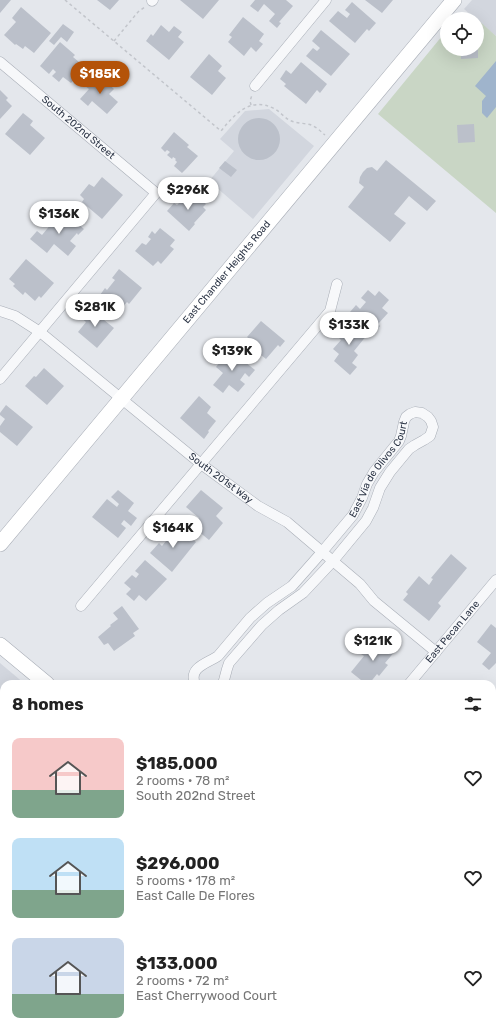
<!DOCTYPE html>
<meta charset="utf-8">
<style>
:root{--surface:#fff;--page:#f6f6f6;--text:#222;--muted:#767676;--accent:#b45309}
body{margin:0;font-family:Rubik,sans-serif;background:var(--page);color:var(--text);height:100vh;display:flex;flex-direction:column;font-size:15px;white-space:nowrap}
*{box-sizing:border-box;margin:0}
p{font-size:13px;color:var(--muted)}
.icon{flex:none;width:22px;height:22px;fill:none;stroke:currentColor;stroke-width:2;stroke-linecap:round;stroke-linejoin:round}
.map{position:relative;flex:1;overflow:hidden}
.side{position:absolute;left:0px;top:680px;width:496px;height:356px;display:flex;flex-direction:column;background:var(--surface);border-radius:12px 12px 0 0;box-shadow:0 4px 16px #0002}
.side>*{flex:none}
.fabs{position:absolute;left:440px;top:12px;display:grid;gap:8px}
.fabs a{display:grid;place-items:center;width:44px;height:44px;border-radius:50%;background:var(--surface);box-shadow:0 4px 16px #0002;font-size:20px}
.price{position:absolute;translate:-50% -34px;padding:0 9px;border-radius:14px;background:#fff;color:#222;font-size:13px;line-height:26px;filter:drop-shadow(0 1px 2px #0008)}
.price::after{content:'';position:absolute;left:50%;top:24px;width:12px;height:9px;margin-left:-6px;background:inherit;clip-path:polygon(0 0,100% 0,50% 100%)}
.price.active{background:var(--accent);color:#fff}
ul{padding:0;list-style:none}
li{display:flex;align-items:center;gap:12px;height:100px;padding:0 12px}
li span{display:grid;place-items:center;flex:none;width:112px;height:80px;border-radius:8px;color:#555}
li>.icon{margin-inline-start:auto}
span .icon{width:48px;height:48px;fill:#fffc;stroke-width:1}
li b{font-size:17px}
h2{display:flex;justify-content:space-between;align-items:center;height:48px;padding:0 12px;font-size:17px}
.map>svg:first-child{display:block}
.built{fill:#d2d6de}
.green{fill:#c9d6c5}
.water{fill:#9fb4cc}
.building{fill:#bbc0ca}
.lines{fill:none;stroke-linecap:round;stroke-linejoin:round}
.street-casing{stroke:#a9aeb7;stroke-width:11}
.secondary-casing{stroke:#a9aeb7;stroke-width:16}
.path{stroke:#c2c5cb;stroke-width:1.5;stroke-dasharray:3 3;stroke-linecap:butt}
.street{stroke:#f7f8fa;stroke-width:10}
.secondary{stroke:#fff;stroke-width:15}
.labels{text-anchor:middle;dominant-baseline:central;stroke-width:4;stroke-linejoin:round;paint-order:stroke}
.street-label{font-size:10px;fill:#2b3445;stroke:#f4f6f9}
</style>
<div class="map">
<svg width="496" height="1036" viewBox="0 0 496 1036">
<rect width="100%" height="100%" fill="#e4e7ec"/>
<path class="built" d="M472,0H496V36L464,9Z
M269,109L314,146L253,219L209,181L234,151L220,139L245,111Z
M0,663L25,684H4V1032H319L315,1036H0Z"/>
<path class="green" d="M477,19L496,36V213L378,114L447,30V49H477Z
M0,859L4,861V995L0,1000Z"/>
<path class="water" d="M496,61V107L487,118L482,113V101L486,96L475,86Z"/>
<path class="building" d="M0,0H11L0,13Z
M97,0H119L110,10Z
M180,0H219L203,19Z
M255,0H286L293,6L279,22L281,23L277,28L269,21L275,14L264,4L258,12L250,6Z
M365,0H393L382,13Z
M352,2L376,23L369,31L367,29L355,43L329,21L338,11L347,18L350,14L345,10Z
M21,7L51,33L34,53L25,46L23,49L16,44L15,45L4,35L16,22L12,18Z
M243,17L264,34L259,41L263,44L256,52L251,47L244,56L228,42L232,37L229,35Z
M63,24L74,32L67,42L61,37L54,45L49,41Z
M161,25L169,32L174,26L182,32L178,37L184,42L169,60L146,41L151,34L153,36Z
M321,30L350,54L331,76L306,56L313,48L317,51L320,48L312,41Z
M60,42L75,55L73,57L79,62L76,66L82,71L71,83L63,77L59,82L52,76L56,72L53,69L49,74L40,66Z
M461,49H478V58L461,59Z
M209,54L222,66L218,71L226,78L212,95L190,77Z
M301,62L327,84L320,93L317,90L306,104L284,86L286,84L280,79L286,70L291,74Z
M93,76L98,80L101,77L114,89L109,94L118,102L107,114L92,101L88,106L80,99L89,89L85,86Z
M0,90L8,98L6,100L12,106L0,119Z
M23,113L33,121L30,125L45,138L30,155L5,134Z
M238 139a21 21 0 1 1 42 0a21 21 0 1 1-42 0Z
M474,124L475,142L458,143L457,125Z
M174,132L189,145L187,147L198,156L186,169L182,173L174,166L177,162L175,160L176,159L173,157L172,159L167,155L170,152L167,150L165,152L161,148Z
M386,160L436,201L427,211L409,196L394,214L406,223L390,242L348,207L364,187L359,183L360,177L363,172L367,168L372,167L377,171Z
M225,161L237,170L231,177L219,168Z
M102,177L123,195L102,219L82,202L84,199L80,195L89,184L94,187Z
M194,193L206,204L203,207L206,210L194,223L195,224L189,231L167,211L174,203L177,205L182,200L186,203Z
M62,211L84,229L78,235L77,233L70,241L76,246L68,256L54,244L47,253L30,239L37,231L42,235Z
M160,228L175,240L170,246L174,249L161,264L158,261L153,266L135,251L142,243L146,245L151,239L148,237L152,231L155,234Z
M26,259L54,283L41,298L39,296L35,301L25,292L23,295L13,286L15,284L9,279Z
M119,269L142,288L129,304L127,302L119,311L100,295L105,288L107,290L115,280L112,278Z
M368,290L375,296L379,291L389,300L382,308L388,313L378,324L380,326L375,333L350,312L356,305L360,309L366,302L361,298Z
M88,307L114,328L97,348L78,332L86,322L80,317Z
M346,318L367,335L354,351L358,355L352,363L357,367L350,375L334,361L339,354L333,349L341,340L339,338L345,330L339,326Z
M261,321L285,341L280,347L278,345L266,359L256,351L260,347L247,337Z
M230,350L255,370L249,377L245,373L240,380L245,384L238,392L229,385L223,393L213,385L223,373L216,367Z
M44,368L64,386L47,405L25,386L34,376L36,377Z
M199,396L211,407L207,413L216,421L208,431L209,432L204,439L180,418Z
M6,405L33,427L17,446L0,432V426L5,419L0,415V413Z
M118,490L134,503L128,511L137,518L131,526L124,520L121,524L126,528L118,538L92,517L107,499L117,507L119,504L111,497Z
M201,490L223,508L216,516L223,523L209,540L192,526L199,518L186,507Z
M180,529L196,542L172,572L150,553L159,543L162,546L166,541L162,538L168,530L175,536Z
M451,554L467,568L438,603L441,606L429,621L403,600L408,594L406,592L419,576L429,585L433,579L431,578Z
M145,560L167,579L146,601L139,595L134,601L126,594L131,589L124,583L132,575L136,578L139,574L135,571Z
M122,606L139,629L133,633L135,636L114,651L108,643L104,645L98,637L111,626L110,625L118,619L113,613Z
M491,624L496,628V663L489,670L482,664L491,653L477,642Z
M383,639L396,650L385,663L388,665L379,676L377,674L369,684H366L351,672L364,656L361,654L368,645L371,647L375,643L378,645Z
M0,722L4,725V741L0,745Z
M4,754V784L0,781V759Z
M496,788V820L492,819V791H494Z
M492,921L496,925V959L492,964Z
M54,1032H132L131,1034L134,1036H59Z
M190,1032H208L205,1036H200L196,1032L193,1035Z
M222,1032H277L274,1036H219Z"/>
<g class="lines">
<g class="street-casing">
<g id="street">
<path d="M152,1L153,0"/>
<path id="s1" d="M0,62L156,193L0,379"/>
<path d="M255,86L326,0"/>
<path id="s2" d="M0,311L15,316L40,332L201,464L258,506L287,522L360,584L374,601L436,652"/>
<path d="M81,606L330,311L337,284"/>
<path id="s3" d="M195,684C188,667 208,663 218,656L250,618L267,603L292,586L322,552L353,515L362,498L367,484L374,472L399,441L401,436L404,422L406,417L410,414L415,412L422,413L428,417L431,421L433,427L430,436L424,440L415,445L409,449L390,472L380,488L373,508L366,521L333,561L303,593L279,610L262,625L229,663L227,669L223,684"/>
<path id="s4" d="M409,684L496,580"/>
<path d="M492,860H496"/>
<path d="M492,890L496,892"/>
</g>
</g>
<g class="secondary-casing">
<g id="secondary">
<path id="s5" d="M0,544L454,0"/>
<path d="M0,645L47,684"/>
<path d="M464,1032L469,1036"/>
</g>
</g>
<path class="path" d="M65,0L221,131C235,114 250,96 275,109C280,112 284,117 289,120C295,123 301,123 307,124C315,125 320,131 325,135
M114,41L138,12L145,7
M251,105L250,101L252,95"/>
<use href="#street" class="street"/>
<use href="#secondary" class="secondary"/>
</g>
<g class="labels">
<g class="street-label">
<text stroke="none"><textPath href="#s1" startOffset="102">South 202nd Street</textPath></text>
<text stroke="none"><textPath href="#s5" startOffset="354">East Chandler Heights Road</textPath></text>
<text stroke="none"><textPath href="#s3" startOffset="290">East Via de Olivos Court</textPath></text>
<text stroke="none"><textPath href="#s2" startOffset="278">South 201st Way</textPath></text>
<text stroke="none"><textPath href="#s4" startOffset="68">East Pecan Lane</textPath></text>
</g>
</g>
</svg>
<div class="fabs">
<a><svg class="icon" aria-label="locate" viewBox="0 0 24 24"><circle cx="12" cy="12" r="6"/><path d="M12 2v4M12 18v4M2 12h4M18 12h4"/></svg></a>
</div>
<b class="price active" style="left:100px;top:95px">$185K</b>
<b class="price" style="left:188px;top:211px">$296K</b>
<b class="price" style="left:59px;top:235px">$136K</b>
<b class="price" style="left:95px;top:328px">$281K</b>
<b class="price" style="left:349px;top:346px">$133K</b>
<b class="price" style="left:232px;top:372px">$139K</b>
<b class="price" style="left:173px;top:549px">$164K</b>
<b class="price" style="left:373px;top:662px">$121K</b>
<section class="side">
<h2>8 homes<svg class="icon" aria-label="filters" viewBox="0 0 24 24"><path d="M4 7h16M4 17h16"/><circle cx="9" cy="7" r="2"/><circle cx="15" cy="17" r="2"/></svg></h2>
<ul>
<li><span style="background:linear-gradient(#f6c9c9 65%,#7fa58c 0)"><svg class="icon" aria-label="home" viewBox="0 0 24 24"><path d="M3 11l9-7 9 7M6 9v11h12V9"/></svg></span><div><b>$185,000</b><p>2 rooms · 78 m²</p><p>South 202nd Street</p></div><svg class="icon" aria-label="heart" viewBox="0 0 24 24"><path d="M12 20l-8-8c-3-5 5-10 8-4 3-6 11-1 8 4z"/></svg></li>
<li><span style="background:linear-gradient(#bfe0f5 65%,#7fa58c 0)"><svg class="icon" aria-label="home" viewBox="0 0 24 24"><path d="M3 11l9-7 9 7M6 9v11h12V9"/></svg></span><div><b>$296,000</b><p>5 rooms · 178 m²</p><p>East Calle De Flores</p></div><svg class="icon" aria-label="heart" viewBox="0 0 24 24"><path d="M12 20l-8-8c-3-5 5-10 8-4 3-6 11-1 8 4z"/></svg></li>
<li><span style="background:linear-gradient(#c9d6e8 70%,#7fa58c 0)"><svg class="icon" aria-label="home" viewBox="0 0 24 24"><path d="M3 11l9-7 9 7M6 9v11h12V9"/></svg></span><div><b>$133,000</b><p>2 rooms · 72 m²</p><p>East Cherrywood Court</p></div><svg class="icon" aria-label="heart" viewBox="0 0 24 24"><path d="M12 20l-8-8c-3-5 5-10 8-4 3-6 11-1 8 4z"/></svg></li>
</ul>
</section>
</div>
